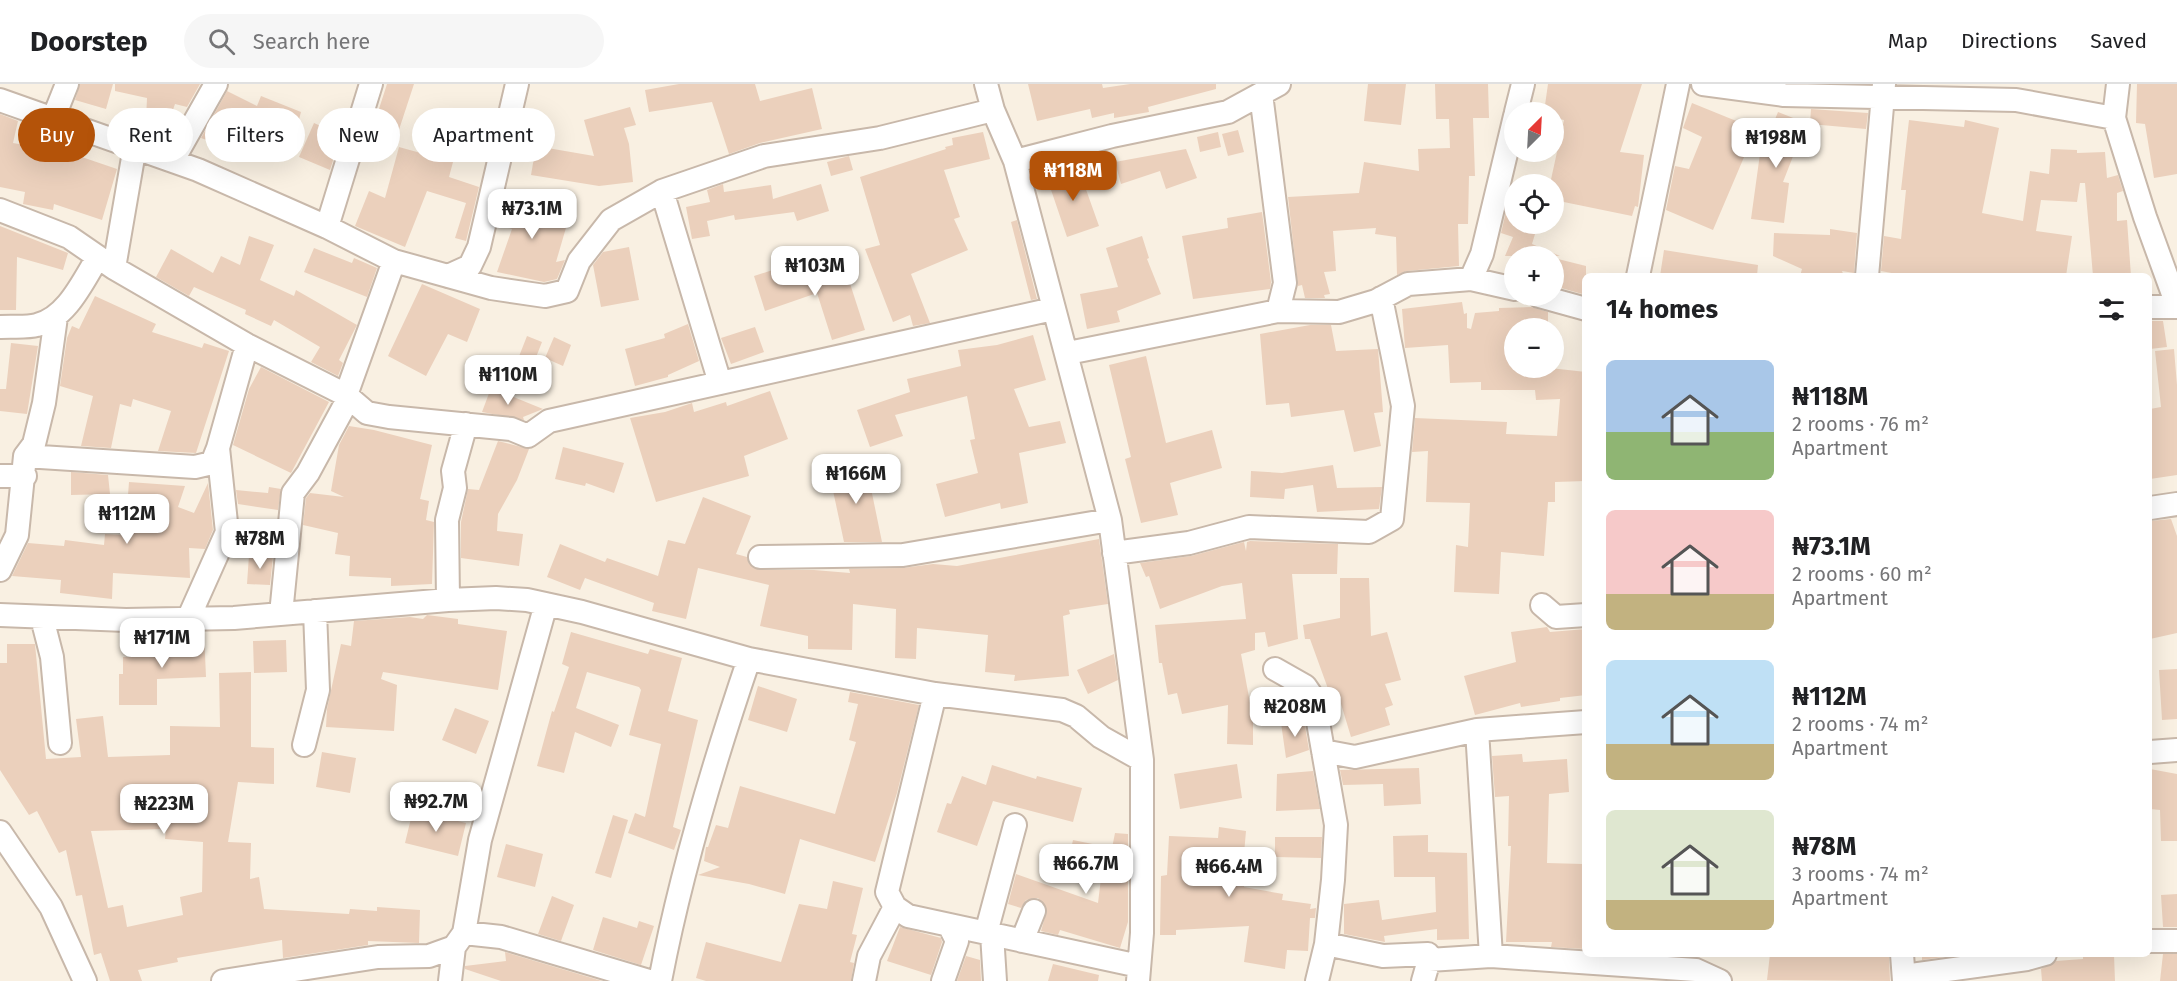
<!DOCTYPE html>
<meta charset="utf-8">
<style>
:root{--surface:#fff;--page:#f6f6f6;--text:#202124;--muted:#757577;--line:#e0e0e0;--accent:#b45309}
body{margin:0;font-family:"Fira Sans",sans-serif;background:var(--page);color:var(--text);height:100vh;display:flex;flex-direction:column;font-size:22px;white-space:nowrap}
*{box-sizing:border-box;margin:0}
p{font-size:20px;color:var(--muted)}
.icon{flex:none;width:33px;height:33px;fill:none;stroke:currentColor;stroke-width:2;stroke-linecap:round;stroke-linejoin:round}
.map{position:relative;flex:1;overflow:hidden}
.drawer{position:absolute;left:1582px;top:189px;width:570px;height:684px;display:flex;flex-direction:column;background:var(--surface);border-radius:9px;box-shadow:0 6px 24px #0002}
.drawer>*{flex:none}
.guide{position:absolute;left:18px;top:24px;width:570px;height:54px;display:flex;gap:12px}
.needle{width:39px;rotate:24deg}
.tools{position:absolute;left:1504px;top:18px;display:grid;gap:12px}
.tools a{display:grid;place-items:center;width:60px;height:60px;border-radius:50%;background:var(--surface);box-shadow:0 6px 24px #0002;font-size:30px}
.price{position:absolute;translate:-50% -51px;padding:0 14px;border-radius:12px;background:#fff;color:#222;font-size:20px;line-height:39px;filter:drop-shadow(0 2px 3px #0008)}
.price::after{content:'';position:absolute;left:50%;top:36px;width:18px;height:14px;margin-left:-9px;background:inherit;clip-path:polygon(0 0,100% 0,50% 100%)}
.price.current{background:var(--accent);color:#fff}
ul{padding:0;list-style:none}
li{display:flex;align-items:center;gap:18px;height:150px;padding:0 24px}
li span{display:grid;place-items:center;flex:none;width:168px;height:120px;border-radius:9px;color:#555}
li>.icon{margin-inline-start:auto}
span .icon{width:72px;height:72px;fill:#fffc;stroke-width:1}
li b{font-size:26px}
h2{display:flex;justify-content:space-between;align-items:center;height:72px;padding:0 24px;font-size:26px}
.tag{padding:0 21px;border-radius:27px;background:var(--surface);box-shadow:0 6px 24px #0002;font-size:21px;line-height:54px}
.tag.current{background:var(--accent);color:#fff}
header{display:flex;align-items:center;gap:36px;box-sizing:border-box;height:84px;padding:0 30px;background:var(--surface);border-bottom:2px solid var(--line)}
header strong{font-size:28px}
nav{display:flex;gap:33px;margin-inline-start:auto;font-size:21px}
.search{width:420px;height:54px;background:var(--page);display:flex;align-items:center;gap:15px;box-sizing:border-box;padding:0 21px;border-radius:33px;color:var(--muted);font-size:22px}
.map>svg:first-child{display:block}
.building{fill:#ebd0bc;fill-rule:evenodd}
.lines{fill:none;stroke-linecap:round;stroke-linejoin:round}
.minor-casing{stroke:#c8b8aa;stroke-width:26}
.minor{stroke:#fff;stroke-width:22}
</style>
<header>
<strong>Doorstep</strong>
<div class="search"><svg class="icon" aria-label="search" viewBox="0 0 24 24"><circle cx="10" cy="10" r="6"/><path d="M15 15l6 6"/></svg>Search here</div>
<nav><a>Map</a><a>Directions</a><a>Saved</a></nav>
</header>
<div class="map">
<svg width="2177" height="897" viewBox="0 0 2177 897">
<rect width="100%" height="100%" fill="#f9f0e2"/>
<path class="building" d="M80,0H113L106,25L75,16Z
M115,0H200L187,23L175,20L167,43L146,36L147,14L115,7Z
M387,0H414L392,67L368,59Z
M679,0H755L760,17L812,4L822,45L760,59L729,70L712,18L649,28L645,6Z
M1028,0H1102L1103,4L1130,0H1216V5L1148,23L1149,28L1114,34V29L1092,34L1090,25L1037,37Z
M1368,0H1406L1401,41L1364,37Z
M1435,0H1488L1489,34H1473L1475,92H1469L1468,140H1458L1459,182L1407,187L1397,191L1396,153L1375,150L1376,144L1333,147L1336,187L1324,188L1330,210L1324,211L1325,214H1305L1302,201L1298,202L1288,113L1359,109L1364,78L1419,87L1418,65L1450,64L1449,35H1436Z
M1548,0H1642L1620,68L1644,71L1638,123L1635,122L1632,132L1554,116V100H1550L1564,36L1554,34V28H1544Z
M2137,0H2177V90L2154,94L2145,40L2136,39Z
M227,7L257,22L261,12L301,28L296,47L268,35L265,44L243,35L229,64L201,54Z
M1692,19L1756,45L1713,146L1666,126L1675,82L1689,85L1702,53L1683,44Z
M630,23L636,41L624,44L629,60L633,98L599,102L531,91L536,62L594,72L584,36Z
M1811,25L1868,29L1866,45L1810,40Z
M1778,28L1806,39L1783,98L1789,99L1784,139L1751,135L1763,48L1769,50Z
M0,30L18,37L13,59L70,69L117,85L102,136L54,120L53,126L23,120L25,108L0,103Z
M1909,36L1964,43L1965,36L1999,44L1982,129L2023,137L2030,87L2049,90L2051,65L2077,66V69L2105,68L2107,94L2118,91L2123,107L2117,109V137L2127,136L2131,192H2093L2085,99H2080L2077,118L2041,116L2036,147L2072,152L2066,192H1907L1881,187L1884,152L1901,155L1906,106H1901Z
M314,39L341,51L330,86L299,73Z
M1238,46L1244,68L1228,72L1222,50Z
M983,48L990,75L944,86L960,133L954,135L968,166L911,190L930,239L913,242L910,231L893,238L865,165L880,161L860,93L946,65L945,63L953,61L952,54Z
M1218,48L1221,63L1200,68L1197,53Z
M399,63L453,78L449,93L479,103L466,157L455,154L466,119L427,107L405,163L355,142L369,107L385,114Z
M1186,65L1197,94L1166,105L1160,87L1121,100L1115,78Z
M849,72L853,86L831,92L827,78Z
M1078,83L1099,142L1067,153L1047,94Z
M1513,98L1515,140H1538L1532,160L1560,172H1505L1513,153L1501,149Z
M723,100L724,108L771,101L773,115L821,100L829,127L797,137L794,128L735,136L734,131L707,137L710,152L692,155L686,123L710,118L707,106Z
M505,111L570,130L556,178L565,176L557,195L544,198L497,188L512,145L498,141Z
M1262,128L1271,198L1270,205L1193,215L1182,152L1228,144L1227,134Z
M1017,136L1037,215L1031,216L1011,138Z
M0,142L68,169L63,186L17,173L16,226H0Z
M1830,145L1857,149L1854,189L1842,187L1844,192H1800L1802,185L1773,172L1774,149L1830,151Z
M249,152L274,161L260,196L294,212L296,206L357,241L339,276L343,279L338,292L311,278L320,263L274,236L271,242L245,230L246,226L194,203L189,212L156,193L171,165L213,189L221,172L240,181Z
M1142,152L1149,174L1147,175L1161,210L1117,227L1120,238L1087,245L1080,210L1118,203L1106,164Z
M629,163L639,216L601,223L593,181L603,168Z
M314,164L352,179L354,174L377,184L367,213L304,188Z
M1664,166L1758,181L1757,192H1660Z
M1554,174L1586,182V211L1554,202Z
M788,181L794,199L845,184L865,246L832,256L817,209L765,227L754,192Z
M422,200L480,225L467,258L448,250L426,292L388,272Z
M95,212L156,240L152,248L202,264L204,259L229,267L196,369L158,367L171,327L133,315L131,323L120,320L111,364L81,362L93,312L60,302L67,254L72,242L79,245Z
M1462,218L1464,230L1467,229V244L1471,245L1475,229L1499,227V224L1531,223L1548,228V244H1515V284H1550L1586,288V397L1555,398V418H1548L1544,472L1501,468L1499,510L1454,508L1456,461L1468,463L1470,419L1426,418L1428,367L1412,368L1415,334L1507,338L1506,350L1557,352L1560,315L1536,316L1535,306H1481V298L1450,299L1448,261L1405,264L1402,225Z
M2150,237H2163L2167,263L2150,265Z
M688,240L699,277L668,291V293L635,302L625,265L665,254L664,250Z
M1310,241H1331L1336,267L1378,265L1383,328L1374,329L1381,362L1354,368L1344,326L1291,333L1289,319L1266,321L1260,250Z
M755,243L764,268L731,280L721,254Z
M1033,251L1046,296L1014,305L1029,343L1060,337L1066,359L1019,369L1028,419L1001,425L1000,419L945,433L936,400L978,389L970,356L975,355L967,312L895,331L903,352L870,363L857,326L910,308L907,295L961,282L958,266L997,261Z
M527,252L542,258L531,286L516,280Z
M554,253L571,261L563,282L545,274Z
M11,259L38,262L27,330L0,327V305H6Z
M2174,265L2177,301V391L2150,395V325L2161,323L2155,267Z
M1146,272L1166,359L1212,346L1222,384L1170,399L1178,431L1141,439L1125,375L1131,373L1109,281Z
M261,283L329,318L291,389L233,361L249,305Z
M491,304L543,325L523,333L524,336L482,328Z
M770,307L788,355L744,372L749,392L656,418L630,334L665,328L692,319L694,328L726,318L727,322Z
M349,342L374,346L432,361L420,415L429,417L426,436L434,438L432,500L391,502V494L349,492L350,472L335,470L338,449L303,441L306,414L310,409L344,413L331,407L339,361Z
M498,357L529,365L517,396L498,430L497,447L523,450L519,482L461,474V438L468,405L479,406Z
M563,363L624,379L614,409L586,399L585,402L555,395Z
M866,380L882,458H844L829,388Z
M1333,381L1337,404L1382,403L1379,425L1317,428L1313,401L1285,405L1284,415L1250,413L1251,387L1282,389Z
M71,388L108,391L110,410L71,411Z
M129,398L185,402L178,423L194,429L208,399L213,446L205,465L189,464L190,494L113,489L112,515L60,509L61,496L12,492L28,459L64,462L65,456L104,461L105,450L125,451Z
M269,403L281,405L278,426L238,420L236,406L268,409Z
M703,413L751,432L736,470L747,473L749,480L760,486H814L850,489L849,485L903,484L933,480L957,482L1099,455L1108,520L1069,526L1070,530L1063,532L1069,592L1014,597L1015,591L985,588L988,551L917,544L916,575L895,574L896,525L853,520L852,566L808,565V552L760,542L769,501L698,484L686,535L652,527L654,519L585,494L580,506L547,493L560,460L605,478L607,474L658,492L668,456L685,460Z
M2171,435L2177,452V549L2150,555V437Z
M1250,457L1338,460L1337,490H1292L1298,555L1268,563L1265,548L1255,549V566L1241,570L1253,635V661L1227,660L1228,621L1182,630L1177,609L1168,611L1162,579H1159L1155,541L1246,535L1242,499L1222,502L1160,525L1149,492L1146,493L1140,479L1191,472L1244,458L1246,467L1247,458Z
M249,471L273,473L270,501L247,500Z
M1340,494H1369L1371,552L1387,548L1401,596L1385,600L1393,621L1385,624L1390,641L1351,653L1338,610L1331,613L1310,555H1305L1303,541L1340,534Z
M427,531L458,535V540L507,547L498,606L383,588L381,595L397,601L394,647L326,643L327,625L341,560L351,562L354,537L410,533L423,535Z
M1547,543L1550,548L1586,545V611L1560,614V617L1521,623L1520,619L1475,631L1464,592L1516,578L1511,548Z
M204,548L206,593L157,595V621H119V590H123V573H173L172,549Z
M571,548L648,570L650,565L682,574L668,627L698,636L673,743L681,746L674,766L628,749L635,729L645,733L661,660L629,651L641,606L639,603L587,588L576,624L619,641L611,663L575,648L564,689L537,682L552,627L554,628L569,583L562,580Z
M286,556L287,588L254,589L253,557Z
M7,560H35L46,675L81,673L76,635L103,632L108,673L170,671V642L220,643L219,589L251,588V663L274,664V700L238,698L228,758L251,759L250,795L259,793L264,825L349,830L350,825L377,827V823L420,826L419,859L368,857V861L283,874L282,856L177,874L178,878L138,886L142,897H110L101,869L94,871L82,811L76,812L66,766L59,769L37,727L29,731L0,686V579H7ZM166,745L165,755L203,758L202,808L180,813L183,831L127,843L123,821L108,824L91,747Z
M1114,570L1118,596L1088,610L1077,586Z
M2177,585V635L2162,636L2159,586Z
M758,602L797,615L787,648L748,636Z
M850,608L919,621L897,709L875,778L800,755L785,810L749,800L698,791L720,783L704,777L706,763H708L716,741L728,744L740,702L835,730L856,658L849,656L858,620L848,618Z
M455,624L489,637L476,670L442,656Z
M1304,636L1309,666L1286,674L1281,639Z
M322,668L356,674L350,709L316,703Z
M1522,670L1523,678L1567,675L1569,708L1549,710L1547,779L1583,780L1582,819L1586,820L1585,865L1551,863L1552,858H1506L1511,762H1508L1509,712L1495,713L1492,672Z
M1237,680L1242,714L1180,725L1174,690Z
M992,681L1036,695L1037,692L1082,704L1073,738L993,717L977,762L937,748L947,719L951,720L962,692L986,701Z
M1419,684L1421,720L1384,722L1383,700L1343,701L1340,686Z
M2150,685L2177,690V757H2161L2160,726L2150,725Z
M1313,687L1320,725L1276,727L1277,690Z
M413,726L466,739L458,772L405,759Z
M613,731L628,736L611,794L595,789Z
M1219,743L1246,747L1244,770H1248L1244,803L1283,810L1282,816L1311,820L1310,825L1316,824L1315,834H1310L1308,867L1287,866L1285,885L1244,878L1249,842L1176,846V851H1160L1161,792L1167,791L1169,752L1218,754Z
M1115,749L1128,750V838L1120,864L1060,846L1058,851L1041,847L1047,826L1038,814L1026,816L1021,824L1008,820L1016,790L1098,819L1102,786L1068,779L1073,756L1112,764Z
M1428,751V768L1467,769L1469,855L1437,856V845L1384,852L1385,858L1344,850V820L1379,816L1382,836L1436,828L1435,793H1394L1393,752Z
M1275,753H1322L1321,774L1275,773Z
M506,760L543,770L535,803L497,793Z
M833,797L863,804L852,850L857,851L850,878L854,879L851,897H706L696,894L706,858L781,878L799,820L827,825Z
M2177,810V843H2163L2161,811Z
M552,812L574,821L561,857L538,850Z
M603,833L637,844L639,837L654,842L641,881L593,866Z
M900,843L941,854L942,858L931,891L887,877Z
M505,868L602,897H501L465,885V882L506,877Z
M1770,870H1861L1889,873L1890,897L1767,896Z
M1922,870H1965L1922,876Z
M2163,870H2177V897H2160Z
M2114,871L2115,897H2042L2041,885L2056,877L2083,875V872Z
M966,872L980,876L981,897H957Z
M1053,880L1099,891L1098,897H1048Z"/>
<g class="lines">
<g class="minor-casing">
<path id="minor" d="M986,0L993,26L1015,77L1110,436L1142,676V849L1138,897
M1703,0L1784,11L2016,16L2114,34
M2118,0L2114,34L2145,133L2177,221
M1261,10L1285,199L1278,227
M0,16L198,86L327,143L394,177L491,204L545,212L567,207L579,177L611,136L662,107L764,72L880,54L993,26
M1516,28L1523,0
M53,35L67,0
M173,76L216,0
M1015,77L1112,52L1228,28L1279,0
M662,107L720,299
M0,126L69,153L114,184L247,261L346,311L367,329L389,333L511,345L528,352L549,337L1053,225
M327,143L371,0
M114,184L135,62
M448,192L470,182L479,163L517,0
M1638,192L1678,0
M1867,192L1884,0
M1471,195L1482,170L1515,32
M1539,212L1586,225
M2150,223H2177
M0,243C12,242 26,244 37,241C67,234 83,197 98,173
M1068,269L1278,227L1339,228L1376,217L1408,200L1471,195L1515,205
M25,372L195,383L212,379L218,364
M0,392H25
M2150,424L2177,420
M1114,469L1189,459L1249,443L1369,448L1392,435L1403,322L1381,214
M760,473L903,471L1110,436
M0,486L17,451L25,372L34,360L44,319L56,233
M448,516L447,436L455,404L453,387L466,340
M1542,521L1556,533L1586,531
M281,530L293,409L308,389L346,319V311L394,177
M0,531L126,536L234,534L448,516L496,514L527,516L582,528L749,575L935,610L1062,626L1076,632L1101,653L1142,676
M189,533L227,448L218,364L247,261
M42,534L52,573L60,659
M1275,585L1305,602L1314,615L1336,741L1333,796L1326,860L1317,897
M935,610L887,808L895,823L908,832L1139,882
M1477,646L1491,872
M304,661L318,606L315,527
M1323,667L1355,673L1477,646L1586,638
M2150,668L2177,666
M0,748L51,823L85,897
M464,849L501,853L649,897
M986,849L1015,741
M992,850L995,897
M1022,857L1034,827
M2150,857H2177
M1326,860L1383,872L1428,870L1429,876L1491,872L1696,886L1720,897
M1902,870L1904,897
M1904,892L2027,875L2045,870
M223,897L378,873L429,872L454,863L464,849L480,756L546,520
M450,897L454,863
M660,897C681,787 713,681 749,575
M864,897L869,872L895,823
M943,897L957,857L949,841
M1423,897L1429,876"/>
</g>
<use href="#minor" class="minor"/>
</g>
</svg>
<div class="tools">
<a><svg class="needle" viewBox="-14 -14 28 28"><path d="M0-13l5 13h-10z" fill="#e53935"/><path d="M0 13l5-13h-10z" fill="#757577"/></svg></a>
<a><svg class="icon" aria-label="locate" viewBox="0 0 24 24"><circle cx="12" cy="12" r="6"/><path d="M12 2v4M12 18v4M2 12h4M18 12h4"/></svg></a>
<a>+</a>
<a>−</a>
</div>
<b class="price" style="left:1776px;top:85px">₦198M</b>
<b class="price current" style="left:1073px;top:118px">₦118M</b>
<b class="price" style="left:532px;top:156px">₦73.1M</b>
<b class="price" style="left:815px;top:213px">₦103M</b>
<b class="price" style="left:508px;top:322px">₦110M</b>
<b class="price" style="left:856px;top:421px">₦166M</b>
<b class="price" style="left:127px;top:461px">₦112M</b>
<b class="price" style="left:260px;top:486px">₦78M</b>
<b class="price" style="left:162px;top:585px">₦171M</b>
<b class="price" style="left:1295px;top:654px">₦208M</b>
<b class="price" style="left:436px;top:749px">₦92.7M</b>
<b class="price" style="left:164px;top:751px">₦223M</b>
<b class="price" style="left:1086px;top:811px">₦66.7M</b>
<b class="price" style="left:1229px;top:814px">₦66.4M</b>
<div class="guide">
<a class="tag current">Buy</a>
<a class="tag">Rent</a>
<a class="tag">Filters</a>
<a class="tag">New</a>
<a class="tag">Apartment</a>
</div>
<section class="drawer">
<h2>14 homes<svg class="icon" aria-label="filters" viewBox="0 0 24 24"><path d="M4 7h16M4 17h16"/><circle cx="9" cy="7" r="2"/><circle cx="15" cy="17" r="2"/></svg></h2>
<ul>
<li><span style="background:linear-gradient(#a9c7e8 60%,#8fb573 0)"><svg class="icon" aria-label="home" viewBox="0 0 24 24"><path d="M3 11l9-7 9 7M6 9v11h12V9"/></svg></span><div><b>₦118M</b><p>2 rooms · 76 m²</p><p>Apartment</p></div></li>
<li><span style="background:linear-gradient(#f6c9c9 70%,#c2b280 0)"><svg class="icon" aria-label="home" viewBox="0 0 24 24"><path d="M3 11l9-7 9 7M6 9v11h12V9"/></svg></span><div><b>₦73.1M</b><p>2 rooms · 60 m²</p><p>Apartment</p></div></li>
<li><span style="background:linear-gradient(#bfe0f5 70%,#c2b280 0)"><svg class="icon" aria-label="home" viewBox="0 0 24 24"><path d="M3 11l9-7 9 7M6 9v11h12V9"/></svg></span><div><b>₦112M</b><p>2 rooms · 74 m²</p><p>Apartment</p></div></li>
<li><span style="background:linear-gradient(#dfe7d0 75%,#c2b280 0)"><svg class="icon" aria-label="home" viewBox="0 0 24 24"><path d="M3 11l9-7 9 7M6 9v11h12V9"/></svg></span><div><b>₦78M</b><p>3 rooms · 74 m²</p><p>Apartment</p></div></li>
</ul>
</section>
</div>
